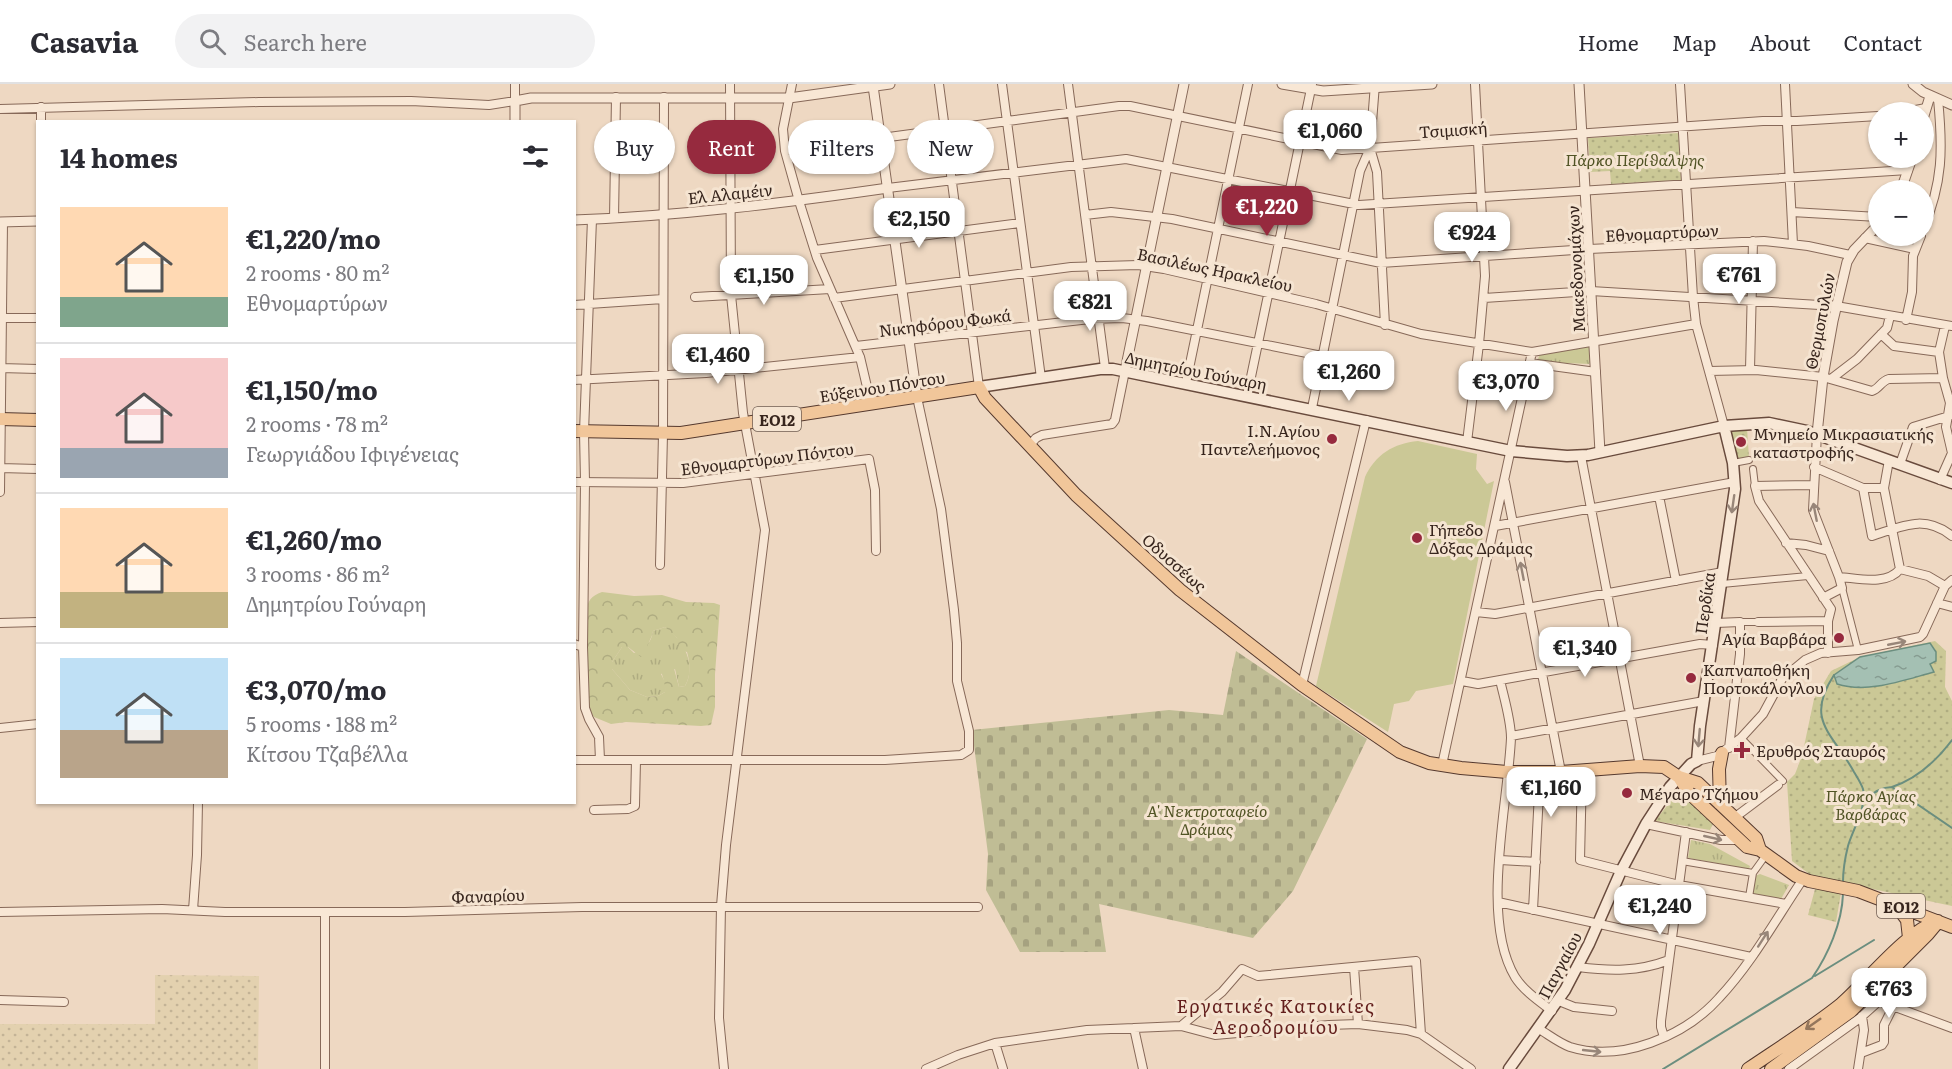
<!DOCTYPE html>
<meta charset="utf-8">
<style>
:root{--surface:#fff;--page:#f2f2f3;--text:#2b2b33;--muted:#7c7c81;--line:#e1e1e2;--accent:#962a3e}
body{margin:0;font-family:Literata,serif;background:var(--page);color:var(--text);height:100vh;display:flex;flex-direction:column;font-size:22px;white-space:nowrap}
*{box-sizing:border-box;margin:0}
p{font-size:20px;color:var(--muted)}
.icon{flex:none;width:33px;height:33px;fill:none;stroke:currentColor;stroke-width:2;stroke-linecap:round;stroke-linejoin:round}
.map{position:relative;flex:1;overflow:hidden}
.sheet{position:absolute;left:36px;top:36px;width:540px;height:684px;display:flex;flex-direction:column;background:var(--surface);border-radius:0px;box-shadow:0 2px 4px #0004}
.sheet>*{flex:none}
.top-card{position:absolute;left:594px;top:36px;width:570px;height:54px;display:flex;gap:12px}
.buttons{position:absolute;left:1868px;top:18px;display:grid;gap:12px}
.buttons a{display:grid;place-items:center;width:66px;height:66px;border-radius:50%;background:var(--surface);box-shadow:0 2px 4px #0004;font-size:30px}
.price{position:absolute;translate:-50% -51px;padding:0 14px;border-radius:12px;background:#fff;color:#222;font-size:20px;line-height:39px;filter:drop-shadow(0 2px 3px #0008)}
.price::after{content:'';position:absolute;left:50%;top:36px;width:18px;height:14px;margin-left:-9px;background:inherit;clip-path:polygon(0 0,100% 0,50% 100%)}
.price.on{background:var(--accent);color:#fff}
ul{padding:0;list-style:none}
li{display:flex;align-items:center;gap:18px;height:150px;padding:0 24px}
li+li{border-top:2px solid var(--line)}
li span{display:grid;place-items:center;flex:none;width:168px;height:120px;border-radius:0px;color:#555}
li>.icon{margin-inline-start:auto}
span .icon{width:72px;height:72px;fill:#fffc;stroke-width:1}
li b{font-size:26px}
h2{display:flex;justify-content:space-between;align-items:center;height:72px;padding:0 24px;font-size:26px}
.chip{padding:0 21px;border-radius:27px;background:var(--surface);box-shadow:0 2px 4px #0004;font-size:21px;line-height:54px}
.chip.on{background:var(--accent);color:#fff}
header{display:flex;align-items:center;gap:36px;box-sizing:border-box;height:84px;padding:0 30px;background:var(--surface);border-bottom:2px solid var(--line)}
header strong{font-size:28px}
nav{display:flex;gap:33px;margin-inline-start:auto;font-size:21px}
.search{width:420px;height:54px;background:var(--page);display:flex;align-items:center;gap:15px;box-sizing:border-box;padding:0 21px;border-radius:33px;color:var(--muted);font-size:22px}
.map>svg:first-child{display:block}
.farmland{fill:url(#farmland-dots)}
.grass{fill:url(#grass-tufts)}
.forest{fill:url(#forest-crowns);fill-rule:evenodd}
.cemetery{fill:url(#cemetery-stones)}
.park{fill:url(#park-dots)}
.pitch{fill:#cbc896}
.water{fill:url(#water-ripples);stroke:#6b8e7f;stroke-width:1.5}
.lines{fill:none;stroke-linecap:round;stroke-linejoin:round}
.stream{stroke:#6b8e7f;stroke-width:2}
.pedestrian-casing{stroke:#876959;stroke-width:8}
.minor-casing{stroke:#876959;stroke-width:10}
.tertiary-casing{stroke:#876959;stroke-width:11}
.secondary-casing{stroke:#694b3d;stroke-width:13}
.primary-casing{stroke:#55392e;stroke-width:14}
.pedestrian{stroke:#f8e7d5;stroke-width:6}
.minor{stroke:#f8e7d5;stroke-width:8}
.tertiary{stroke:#f8e7d5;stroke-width:9}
.secondary{stroke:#f8e7d5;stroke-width:10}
.primary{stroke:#f1c69a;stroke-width:12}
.oneway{stroke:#988679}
.oneway2{stroke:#94765c}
.poi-dot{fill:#962a3e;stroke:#f5e4d1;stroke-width:2}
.labels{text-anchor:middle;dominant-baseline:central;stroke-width:6;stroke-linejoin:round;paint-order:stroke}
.shield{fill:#f5e4d1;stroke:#705e53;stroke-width:1.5}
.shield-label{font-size:15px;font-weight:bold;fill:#37251d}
.street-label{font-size:16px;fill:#37251d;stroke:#f5e4d1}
.park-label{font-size:16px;font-style:italic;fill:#505324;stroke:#f5e4d1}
.poi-label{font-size:16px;fill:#37251d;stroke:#f5e4d1;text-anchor:start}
.neighbourhood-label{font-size:18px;letter-spacing:1.5px;fill:#631f1d;stroke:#f5e4d1}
</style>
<header>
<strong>Casavia</strong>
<div class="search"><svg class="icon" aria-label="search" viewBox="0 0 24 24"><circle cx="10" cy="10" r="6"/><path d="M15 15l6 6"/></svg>Search here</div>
<nav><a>Home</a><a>Map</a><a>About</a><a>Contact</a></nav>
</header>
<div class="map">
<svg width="1952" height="985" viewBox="0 0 1952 985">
<defs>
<pattern id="farmland-dots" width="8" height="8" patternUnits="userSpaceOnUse" patternTransform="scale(1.5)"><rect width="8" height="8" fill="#e3d1af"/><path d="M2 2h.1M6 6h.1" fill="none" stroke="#c3b396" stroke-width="1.8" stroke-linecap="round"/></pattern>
<pattern id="grass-tufts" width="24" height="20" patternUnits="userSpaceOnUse" patternTransform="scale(1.5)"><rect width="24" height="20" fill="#cbc896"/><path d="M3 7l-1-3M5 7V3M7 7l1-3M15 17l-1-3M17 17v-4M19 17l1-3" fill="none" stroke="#afac81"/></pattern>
<pattern id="forest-crowns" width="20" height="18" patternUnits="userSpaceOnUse" patternTransform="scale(1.5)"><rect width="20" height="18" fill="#cbc896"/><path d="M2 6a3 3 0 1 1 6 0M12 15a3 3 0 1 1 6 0" fill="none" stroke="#afac81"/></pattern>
<pattern id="cemetery-stones" width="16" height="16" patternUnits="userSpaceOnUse" patternTransform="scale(1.5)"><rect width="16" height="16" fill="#c0bd95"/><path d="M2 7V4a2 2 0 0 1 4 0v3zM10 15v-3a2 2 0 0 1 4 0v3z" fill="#a6a280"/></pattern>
<pattern id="park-dots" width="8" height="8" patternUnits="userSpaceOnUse" patternTransform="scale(1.5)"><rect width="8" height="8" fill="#cbc896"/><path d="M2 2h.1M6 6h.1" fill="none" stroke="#afac81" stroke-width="1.8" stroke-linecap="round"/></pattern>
<pattern id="water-ripples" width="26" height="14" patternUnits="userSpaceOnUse" patternTransform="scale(1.5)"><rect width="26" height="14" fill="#a4c0b3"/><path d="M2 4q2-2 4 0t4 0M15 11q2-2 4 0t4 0" fill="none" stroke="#869c91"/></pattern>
</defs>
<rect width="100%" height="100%" fill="#eed8c2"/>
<path class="farmland" d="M155,891L259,892L258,985H0V940H155Z"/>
<path class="grass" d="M1585,262L1590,263L1591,277L1589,280L1543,278L1538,275L1540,270Z
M665,543C684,556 697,581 685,602L679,603L675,585L661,590L666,600L665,608L658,612L647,613L630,606L612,585V578L622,563H628L634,569C645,564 651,560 653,547Z
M1691,756L1710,760L1750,782L1749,785L1688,774Z
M1760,790L1789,801L1781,815L1752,810L1755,792Z"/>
<path class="forest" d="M602,508L634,512L662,511L686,518L714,519L720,521L715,590V623L711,641L701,642L626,638L611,640L594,633L588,625L586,528C588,516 591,512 602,508ZM665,543L677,554L679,566L687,568C690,578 691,593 685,602L679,603L672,577L666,576L660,581C661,591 666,598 665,608L658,612L647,613L630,606L612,585V578L622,563H628L641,573L646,568C646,561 652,555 653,547Z"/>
<path class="cemetery" d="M1236,567L1367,655L1293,807L1253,854L1099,820L1106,868H1020L986,806L988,770L972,646L1169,626L1223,631Z"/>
<path class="park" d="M1679,49L1681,96L1611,100L1610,87L1590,88L1588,54Z
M1747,344L1749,374L1736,376L1730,347Z
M1935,557L1946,567L1945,603L1952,617V822L1812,792L1792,777L1787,698L1795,690L1802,672L1814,615L1831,587L1860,573Z
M1681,704L1713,740L1710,746L1655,737Z
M1815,805L1841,809L1836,838L1808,831Z"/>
<path class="pitch" d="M1418,357L1477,370L1476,385L1487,400L1494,397L1453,600L1416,607L1409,617L1394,620L1388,648L1316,602L1365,393C1375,371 1394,359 1418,357Z"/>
<path class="water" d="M1930,559L1936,568V577L1930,580L1934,588C1904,596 1868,610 1837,600L1834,591L1860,573Z"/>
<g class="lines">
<path class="stream" d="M1834,591C1804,637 1833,649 1854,688C1857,693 1861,699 1863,705C1867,723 1853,745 1848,762C1845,774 1843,786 1843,798
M1892,703C1916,695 1937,676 1952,656
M1864,717C1872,709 1881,703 1892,703L1952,744
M1815,892L1874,856
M1663,985L1812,894C1828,871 1842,839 1843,810"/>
<g class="pedestrian-casing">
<path id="pedestrian" d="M1733,379L1749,376
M1753,385L1755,402
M1722,500L1808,492
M1842,504L1858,566
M1740,538H1758
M1741,654L1783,697
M1682,777L1753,789L1766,771
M1749,813L1753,789"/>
</g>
<g class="minor-casing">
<path id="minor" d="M792,0L783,45L785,67L799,117L817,174L860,273L871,320
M939,0L979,303
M1002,0L1041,294
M1068,0L1105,284
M1375,0L1370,64L1377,88L1385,241
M1680,0L1693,213L1696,240L1724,342
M1785,0L1793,160
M0,25L259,18L411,17L489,21L515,17V0
M1905,28L1926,24
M41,38V23
M785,67L1119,22H1130L1342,66L1763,37H1797L1878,32
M888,104L1126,75L1359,121L1908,86
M1792,128L1878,133
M1085,131L1111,128L1172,135L1381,179L1589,165L1764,157L1808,162L1850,171
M614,134L616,13
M1923,146C1943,98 1943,65 1938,15
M1865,154L1915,165
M815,166L1020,139
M695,213L830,205
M834,214L1071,183L1138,181L1164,185L1316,220L1421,250L1532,268L1696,240
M1484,214L1591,207L1836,222L1952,242
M574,221L663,215
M0,234H38
M1906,236L1912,208L1913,172L1921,152
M1881,250L1894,262L1939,268
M856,262L1090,235L1122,234L1147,237L1322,272
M1530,279L1596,288
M0,284L38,285
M1750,286L1753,157
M1709,287L1756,286L1823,293L1872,307C1879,305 1881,297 1889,295L1943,294
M1831,295L1857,275L1887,244L1890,232
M574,296L706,289L860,273
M1186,299L1248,0
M1247,312L1312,0
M1312,324L1360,87L1370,64
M1817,350L1813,426L1839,493
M1467,358L1479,260L1485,192L1475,0
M1029,362L1036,354L1042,351L1112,340L1115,336L1125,287
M1581,372L1640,682
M1889,376L1884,404L1900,485
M1900,380L1913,343L1949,332
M1814,383L1863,404H1884
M0,384L38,385
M1940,396L1952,369L1946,343L1950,319L1943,294L1939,268L1945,242
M574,398L683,399L869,375L875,406L876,467
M1505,398L1561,688
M1813,401L1755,402L1759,417L1831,525L1828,537V569
M1863,404L1872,452C1903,442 1924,430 1952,452
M0,408L3,138
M1659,412L1676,497
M1495,442L1735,398
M1786,459L1806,461L1829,467
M660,481L663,350L664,13
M1900,485L1928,492L1945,502
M1823,514L1842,504L1839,493C1857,494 1887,502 1900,485
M1937,519L1952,523
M1476,528L1495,530L1723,488
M1758,538L1828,537
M0,539L38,538
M1716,539L1740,538V570L1729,664
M574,560L583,563L585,624L589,635L599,653L600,676
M583,563L585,398L584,348L592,135
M1500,596C1504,614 1511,636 1511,654C1508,721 1480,835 1515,893C1524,907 1539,917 1552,927
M1462,597L1478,600L1700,560L1713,561
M1302,601L1366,336
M0,644L38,640
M1511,652L1704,617
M574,676H885L961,671L969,666V647L957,597V559L954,526L941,425L917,313
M1697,677L1717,672L1741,654L1763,630L1782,595L1805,576L1821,569L1858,566L1920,553L1923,550L1945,502L1952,496
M1442,681L1532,268
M1582,687L1580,776L1679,801L1786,820
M594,726L628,725L635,722L636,676
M1734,734L1778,701
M1646,740L1721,756H1738
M1500,776L1536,778
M1498,818L1751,873
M193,826L197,771L198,718
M1533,826L1540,689
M0,828L162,825L225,828H405L582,823H978
M1354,883L1358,940
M1578,883C1610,887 1638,888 1669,876
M1889,891L1885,907L1879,917L1952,944
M0,916L64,918
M1559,917L1574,923L1612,927
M1181,942L1215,951L1329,941L1358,940L1407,946L1421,950L1471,985
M1134,944L1143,985
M1539,945C1549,951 1559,959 1570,963C1621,979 1685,952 1719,914C1752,879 1776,835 1803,795
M1664,953L1661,943V937L1686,748
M995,959L1003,985
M1861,969L1882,961L1884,958V941L1893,923
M325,985V828
M724,985L719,934L721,822L726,761L765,446L743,329L731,211L730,0
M926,985L958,971L995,959L1087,946L1181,942L1222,908L1242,885L1258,892L1416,877L1421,950
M1789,985L1860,934L1879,917
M1858,985L1864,946L1862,932"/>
</g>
<g class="tertiary-casing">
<path id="tertiary" d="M1282,0L1323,7L1432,0
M1579,0L1600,368
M1913,0L1923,8L1952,21
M873,2L917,313
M1923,35L1930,12
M515,38V17L531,14H789L890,0
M1901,106L1912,74
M574,136C680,132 784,119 888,104
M0,138L38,137
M1125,287L1184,0
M1817,350L1823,293L1833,237L1847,178L1854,166L1878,141"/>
</g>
<g class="secondary-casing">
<path id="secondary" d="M979,303L1100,285H1113L1511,367L1567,372L1588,371L1724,342L1769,339L1807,347L1952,399
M1509,985L1565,906L1589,860L1621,787L1646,740L1670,703L1691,680L1697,677L1700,642L1735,405L1733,379L1724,342"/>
</g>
<g class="primary-casing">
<path id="primary" d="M0,335L38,336
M574,347L681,349L979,303L985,314L1076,411L1180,506L1302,601L1400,668L1429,679L1461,684L1507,688H1561L1640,682L1664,683L1679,693L1698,699L1756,754L1760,766
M1679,693L1689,709L1747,763L1760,766L1796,792L1809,797L1858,807L1952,843
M1720,720L1719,685L1722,669
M1896,821L1907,836L1909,854
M1748,985C1779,964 1811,944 1840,921C1868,897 1905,848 1938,837
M1771,985L1850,928L1928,850L1938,838"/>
</g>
<use href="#pedestrian" class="pedestrian"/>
<use href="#minor" class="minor"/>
<use href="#tertiary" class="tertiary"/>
<use href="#secondary" class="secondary"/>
<use href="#primary" class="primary"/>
</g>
<defs><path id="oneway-shaft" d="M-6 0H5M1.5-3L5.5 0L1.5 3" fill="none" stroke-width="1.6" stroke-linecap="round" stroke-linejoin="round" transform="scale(1.5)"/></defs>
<g class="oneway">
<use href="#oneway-shaft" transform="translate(1733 420) rotate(98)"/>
<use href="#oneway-shaft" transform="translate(1815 428) rotate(-101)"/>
<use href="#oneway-shaft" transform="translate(1522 487) rotate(-101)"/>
<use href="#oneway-shaft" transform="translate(1897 559) rotate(-11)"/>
<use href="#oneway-shaft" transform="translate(1699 654) rotate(95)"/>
<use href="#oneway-shaft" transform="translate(1713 754) rotate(13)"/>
<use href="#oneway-shaft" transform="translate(1763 855) rotate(-57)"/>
<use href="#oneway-shaft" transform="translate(1592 967) rotate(6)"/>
</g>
<use class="oneway2" href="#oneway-shaft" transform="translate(1813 940) rotate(145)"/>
<g class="poi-dot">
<circle cx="1332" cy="355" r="6"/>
<circle cx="1741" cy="358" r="6"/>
<circle cx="1417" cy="454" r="6"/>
<circle cx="1839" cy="554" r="6"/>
<circle cx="1691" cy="594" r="6"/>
<path d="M1739 657h6v6h6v6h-6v6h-6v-6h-6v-6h6z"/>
<circle cx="1627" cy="709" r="6"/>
</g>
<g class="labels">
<g class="shield">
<rect x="753" y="323" width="48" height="24" rx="4.5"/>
<rect x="1877" y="810" width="48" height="24" rx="4.5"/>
</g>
<g class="shield-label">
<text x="777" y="335">ΕΟ12</text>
<text x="1901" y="822">ΕΟ12</text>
</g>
<g class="street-label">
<text transform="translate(1453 45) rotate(-4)">Τσιμισκή</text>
<text transform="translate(730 109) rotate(-6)">Ελ Αλαμέιν</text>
<text transform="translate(1662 148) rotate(-3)">Εθνομαρτύρων</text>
<text transform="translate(1215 185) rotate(12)">Βασιλέως Ηρακλείου</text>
<text transform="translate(1575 185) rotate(-93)">Μακεδονομάχων</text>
<text transform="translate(1819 237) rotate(-79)">Θερμοπυλών</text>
<text transform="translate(945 238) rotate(-7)">Νικηφόρου Φωκά</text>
<text transform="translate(1196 286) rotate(11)">Δημητρίου Γούναρη</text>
<text transform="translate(882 302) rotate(-9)">Εύξεινου Πόντου</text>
<text transform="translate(767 374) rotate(-7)">Εθνομαρτύρων Πόντου</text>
<text transform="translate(1175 478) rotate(41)">Οδυσσέως</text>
<text transform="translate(1704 519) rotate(-82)">Περδίκα</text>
<text transform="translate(488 811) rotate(-2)">Φαναρίου</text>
<text transform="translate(1559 881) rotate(-62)">Παγγαίου</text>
</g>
<g class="park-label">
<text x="1635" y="75">Πάρκο Περίθαλψης</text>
<text x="1871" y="711">Πάρκο Αγίας<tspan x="1871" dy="18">Βαρβάρας</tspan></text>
<text x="1207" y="726">Α' Νεκτροταφείο<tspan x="1207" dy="18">Δράμας</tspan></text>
</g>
<g class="poi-label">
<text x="1320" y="346" text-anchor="end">Ι.Ν.Αγίου<tspan x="1320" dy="18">Παντελεήμονος</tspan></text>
<text x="1753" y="349">Μνημείο Μικρασιατικής<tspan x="1753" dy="18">καταστροφής</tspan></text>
<text x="1429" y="445">Γήπεδο<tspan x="1429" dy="18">Δόξας Δράμας</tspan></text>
<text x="1827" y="554" text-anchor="end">Αγία Βαρβάρα</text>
<text x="1703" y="585">Καπναποθήκη<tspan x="1703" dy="18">Πορτοκάλογλου</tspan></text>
<text x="1756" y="666">Ερυθρός Σταυρός</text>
<text x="1639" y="709">Μέγαρο Τζήμου</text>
</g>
<g class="neighbourhood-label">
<text x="1276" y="921">Εργατικές Κατοικίες<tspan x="1276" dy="21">Αεροδρομίου</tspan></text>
</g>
</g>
</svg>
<div class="buttons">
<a>+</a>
<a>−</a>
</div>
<b class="price" style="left:1330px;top:77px">€1,060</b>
<b class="price on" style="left:1267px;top:153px">€1,220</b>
<b class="price" style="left:919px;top:165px">€2,150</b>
<b class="price" style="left:1472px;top:179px">€924</b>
<b class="price" style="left:1739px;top:221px">€761</b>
<b class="price" style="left:764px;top:222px">€1,150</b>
<b class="price" style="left:1090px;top:248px">€821</b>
<b class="price" style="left:718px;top:301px">€1,460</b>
<b class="price" style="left:1349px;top:318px">€1,260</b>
<b class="price" style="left:1506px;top:328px">€3,070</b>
<b class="price" style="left:1585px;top:594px">€1,340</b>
<b class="price" style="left:1551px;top:734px">€1,160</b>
<b class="price" style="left:1660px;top:852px">€1,240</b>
<b class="price" style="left:1889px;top:935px">€763</b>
<div class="top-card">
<a class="chip">Buy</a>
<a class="chip on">Rent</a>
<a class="chip">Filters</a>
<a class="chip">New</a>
</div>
<section class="sheet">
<h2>14 homes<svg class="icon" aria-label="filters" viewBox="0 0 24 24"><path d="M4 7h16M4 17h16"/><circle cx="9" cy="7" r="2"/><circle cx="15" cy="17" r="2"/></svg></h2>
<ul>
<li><span style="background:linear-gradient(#ffd9b3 75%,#7fa58c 0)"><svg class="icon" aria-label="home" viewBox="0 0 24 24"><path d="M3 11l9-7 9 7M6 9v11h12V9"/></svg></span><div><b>€1,220/mo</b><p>2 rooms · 80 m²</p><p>Εθνομαρτύρων</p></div></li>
<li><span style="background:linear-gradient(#f6c9c9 75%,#9aa5b1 0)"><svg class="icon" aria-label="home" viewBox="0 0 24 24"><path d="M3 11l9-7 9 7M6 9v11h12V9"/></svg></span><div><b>€1,150/mo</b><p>2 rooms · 78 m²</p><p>Γεωργιάδου Ιφιγένειας</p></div></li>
<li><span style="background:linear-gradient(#ffd9b3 70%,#c2b280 0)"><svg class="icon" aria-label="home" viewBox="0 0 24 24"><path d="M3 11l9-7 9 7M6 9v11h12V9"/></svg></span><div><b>€1,260/mo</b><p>3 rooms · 86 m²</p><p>Δημητρίου Γούναρη</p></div></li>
<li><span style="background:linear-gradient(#bfe0f5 60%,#b9a48a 0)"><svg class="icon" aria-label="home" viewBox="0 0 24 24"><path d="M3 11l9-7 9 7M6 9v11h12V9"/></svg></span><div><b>€3,070/mo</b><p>5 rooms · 188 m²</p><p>Κίτσου Τζαβέλλα</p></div></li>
</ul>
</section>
</div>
